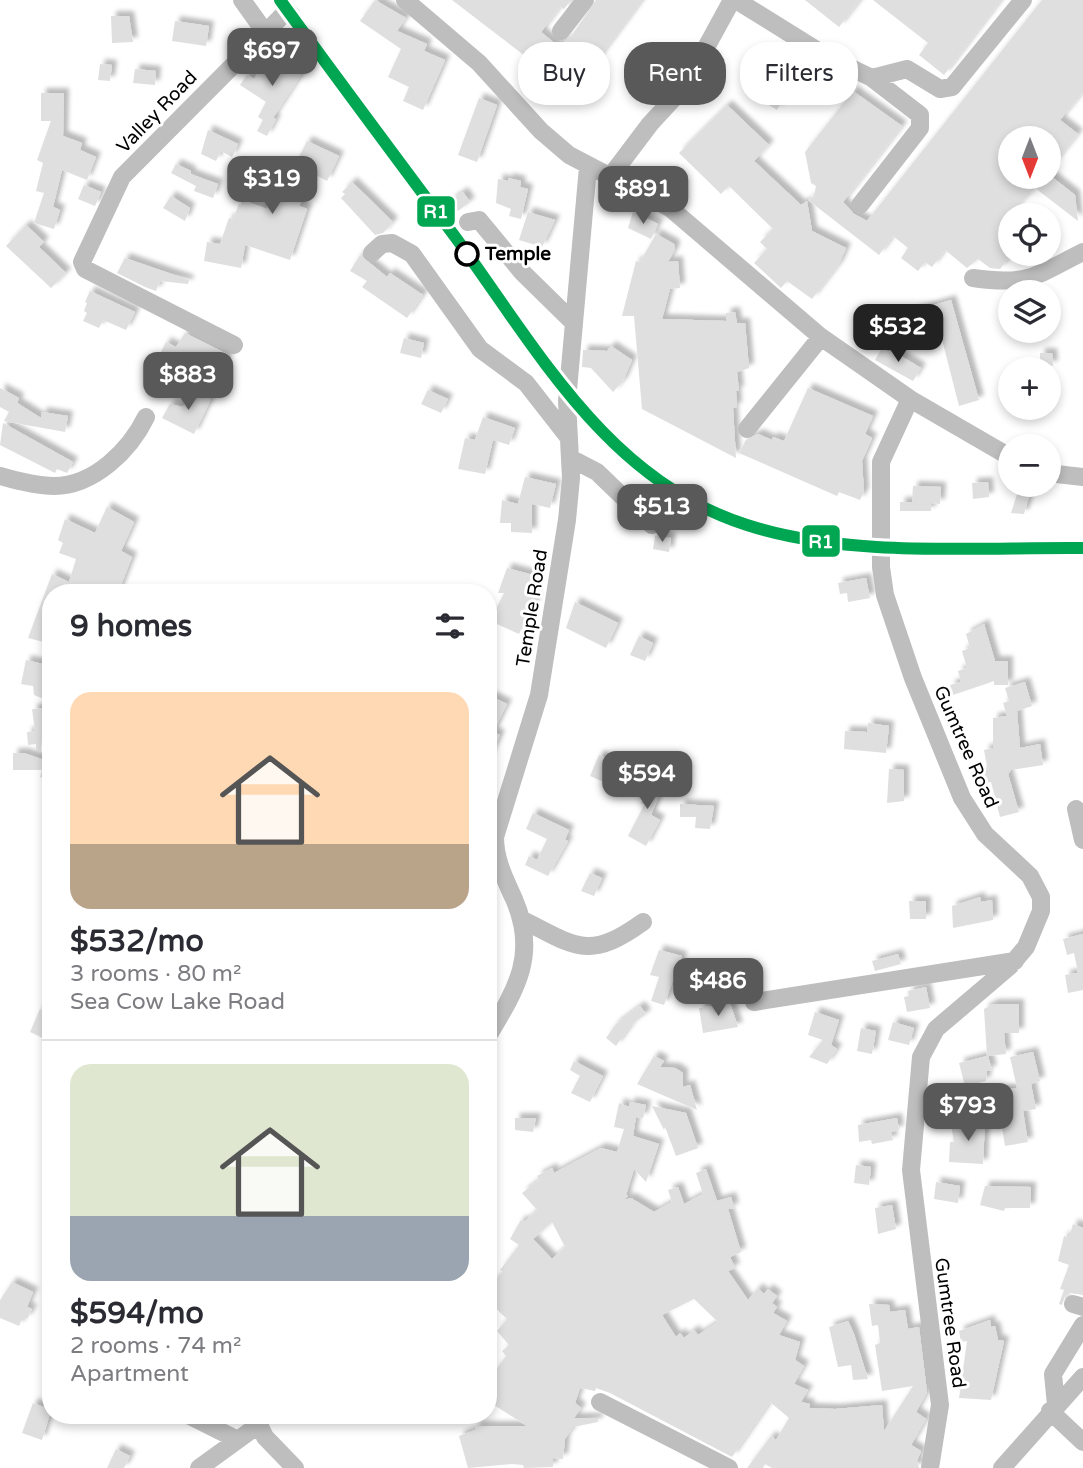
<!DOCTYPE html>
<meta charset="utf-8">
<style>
:root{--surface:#fff;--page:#f2f2f3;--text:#2b2b33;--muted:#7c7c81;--line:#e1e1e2;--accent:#595959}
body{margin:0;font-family:"Varela Round",sans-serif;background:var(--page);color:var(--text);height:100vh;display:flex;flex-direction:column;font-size:26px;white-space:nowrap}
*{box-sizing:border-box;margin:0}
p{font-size:23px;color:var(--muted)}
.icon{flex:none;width:38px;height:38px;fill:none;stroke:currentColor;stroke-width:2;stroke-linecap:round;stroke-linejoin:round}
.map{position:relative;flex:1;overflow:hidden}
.details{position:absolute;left:42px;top:584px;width:455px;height:840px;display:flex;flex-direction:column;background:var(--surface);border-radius:28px;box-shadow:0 4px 10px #0003}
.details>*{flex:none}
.top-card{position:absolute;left:518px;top:42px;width:458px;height:63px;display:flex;gap:14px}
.needle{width:46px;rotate:180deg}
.tools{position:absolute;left:998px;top:126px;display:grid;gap:14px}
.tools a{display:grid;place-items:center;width:63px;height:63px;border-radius:50%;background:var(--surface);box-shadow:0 4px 10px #0003;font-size:35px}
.price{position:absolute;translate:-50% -60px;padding:0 16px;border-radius:14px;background:var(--accent);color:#fff;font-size:23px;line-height:46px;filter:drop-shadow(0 2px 4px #0008)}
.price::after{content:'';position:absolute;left:50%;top:42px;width:21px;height:16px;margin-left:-10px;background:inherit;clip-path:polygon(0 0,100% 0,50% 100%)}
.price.current{background:#222;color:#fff}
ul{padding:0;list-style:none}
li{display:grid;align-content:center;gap:14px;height:371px;padding:0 28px}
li+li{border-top:2px solid var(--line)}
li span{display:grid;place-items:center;height:217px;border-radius:21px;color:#555}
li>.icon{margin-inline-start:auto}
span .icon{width:126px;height:126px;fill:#fffc;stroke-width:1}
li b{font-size:30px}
h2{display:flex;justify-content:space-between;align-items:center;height:84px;padding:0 28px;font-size:30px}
.pill{padding:0 24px;border-radius:28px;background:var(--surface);box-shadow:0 4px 10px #0003;font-size:24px;line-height:63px}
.pill.current{background:var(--accent);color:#fff}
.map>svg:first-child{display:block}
.building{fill:#dfdfdf;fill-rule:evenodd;filter:url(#shadow)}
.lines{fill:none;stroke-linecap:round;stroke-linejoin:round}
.minor-tunnel{stroke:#d9d9d9;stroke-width:18;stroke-dasharray:18 9;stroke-linecap:butt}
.minor{stroke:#bebebe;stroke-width:18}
.rail-1-casing{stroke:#fff;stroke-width:18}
.rail-1{stroke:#00a651;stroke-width:12}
.stop-dot{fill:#fff;stroke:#000;stroke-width:3.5}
.labels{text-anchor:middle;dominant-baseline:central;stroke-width:6;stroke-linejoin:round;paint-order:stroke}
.street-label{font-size:19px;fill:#000;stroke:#fff}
.stop-label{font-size:19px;font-weight:bold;fill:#000;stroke:#fff;text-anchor:start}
.line-badge{stroke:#fff;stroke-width:2.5}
.badge-label{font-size:19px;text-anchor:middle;font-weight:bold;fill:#fff}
</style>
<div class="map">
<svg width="1083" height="1468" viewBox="0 0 1083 1468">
<defs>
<filter id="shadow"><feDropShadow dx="5" dy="-5" stdDeviation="2" flood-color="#0004"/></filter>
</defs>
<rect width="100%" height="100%" fill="#fff"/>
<path class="building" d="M375,0L406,18L397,31L427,44L424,51L445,60L423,110L403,101L409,87L388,77L401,49L360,21Z
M452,0H571L564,9L560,7L541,32L558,46L570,38L596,0H642L573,93Z
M805,0H860L839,27Z
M873,0H1001L944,75L919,55L928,43Z
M1042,0H1083V92L1060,120L1078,134L1048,171V138H1010V177H1052L1075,195L1078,221L1035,188L1010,215V256L1000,269L990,268L978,259L967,268L945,250L932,267L925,262L918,271L901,258L908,248L893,236L879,255L808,200L814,196L816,186L811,183L805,152L853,91L902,126L843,202L854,214L867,221Z
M111,16H129L133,42L112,43Z
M175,21L209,26L206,46L172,41Z
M271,52L301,75L273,118L276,119L267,136L257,131L263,120L258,117L266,102L240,85L247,75L254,79Z
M758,62L793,83L777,110L764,102L768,95L747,82Z
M100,64L112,65L110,81L98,80Z
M135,69L156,71L155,85L133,83Z
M41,93H64L63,136L82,143L80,150L96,157L87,180L62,170L53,207L60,210L54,229L34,223L44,193L36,191L43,163L37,160L51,121H41Z
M479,98L497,105L477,162L458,155Z
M727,105L769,145L754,161L801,205L807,201L812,231L846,248L839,264L812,299L787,281L781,288L754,263L767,249L760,242L773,229L729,186L721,194L679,153Z
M208,130L238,144L232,157L221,151L216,161L201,154Z
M307,141L339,156L327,181L314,174L299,206L307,209L290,260L245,245L241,268L204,261L207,242L220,244L229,218L233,219L239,204L243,206L245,201L267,209L272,196L288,201L303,169L295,165Z
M176,164L191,171L190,174L218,184L213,198L194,191L196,186L171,173Z
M508,178L521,181L520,187L528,189L521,219L509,216L511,209L496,203L498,179L508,181Z
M352,182L393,222L383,233L375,235L341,198L345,194L342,192Z
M84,185L101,192L95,206L78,199Z
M463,192L470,202L458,211L450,201Z
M171,196L190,208L185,221L163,208Z
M528,212L555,220L542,247L519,240Z
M633,212L658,224L651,239L628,228Z
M26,225L44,242L39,247L66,273L51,288L6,246Z
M656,234L674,244L675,249L668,262L678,261L680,288L670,289L662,319L726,321V313L735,312L737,323H745L749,368L737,372L739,391H736L737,407L733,408L736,458L642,409L634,316H622L636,261L640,262Z
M360,255L387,277L390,273L423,295L407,318L362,287L367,281L350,271Z
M125,258L189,280L188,284L160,281L156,291L145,287L117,273Z
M90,291L135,312L126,330L103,320L99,328L83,321L87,313L84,311L87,303L85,302Z
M951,300L979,400L959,406L936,316L916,322L913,311Z
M185,333L229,355L222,370L195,357L187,367L160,354L166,342L176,347Z
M404,338L424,343L421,358L400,353Z
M611,346L632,360L623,381L613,392L591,368L582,367L583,350L607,351Z
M881,350L894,352L921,368L913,381L875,360Z
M1040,353H1052L1053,366L1040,365Z
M0,388L19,398L17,403L41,418L42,412L68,416L65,432L4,421L9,412L0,407Z
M808,388L873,416L865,434L872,438L862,461L864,492L860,500L839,492L837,496L739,453L746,440L758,434L772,440L773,437L784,441Z
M193,390L211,399L194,434L162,418L170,404L183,407Z
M428,390L448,399L441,413L421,404Z
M483,417L515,428L509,445L493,440L485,474L458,469L465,438L475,440Z
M3,423L73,462L67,473L57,469L55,473L0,445Z
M525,477L556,484L550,508L532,504V533L511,532V523H500L502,500L518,504Z
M988,482L989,497L973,499L972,483Z
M913,486L941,487L940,504L931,503V511H900V502H912Z
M1019,488L1030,493L1024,514L1011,513Z
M107,507L134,522L121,551L132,557L118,593H51V644L28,638L52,574L69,582L76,559L59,553L63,543L58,540L65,519L95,533Z
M655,536L671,538L669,552L653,549Z
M507,568L533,575L528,595L537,598L519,634L490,621L504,593H498Z
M866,578L870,598L848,602L847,593L840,594L838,583Z
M575,602L618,623L606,648L566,628Z
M984,624L995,661H1008V685H994V681L953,695L950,685L961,682L958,671L967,668L962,651L970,648L966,634Z
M639,636L653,643L645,661L630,655Z
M26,660L51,666V702L34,695L33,686L21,684Z
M1025,682L1032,706L1017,711L1020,748L1040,744L1043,765L1011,770L1008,774L1019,812L1000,817L991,782L979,784L977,774L988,772L984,750L993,748V718L1007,716L1003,703L1009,701L1005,688Z
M488,695L507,704L493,732L500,735L488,760Z
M43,708L41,751H36V744L28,745L27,732L35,731L32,709Z
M868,723L889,726L886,753L844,749L845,731L867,732Z
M47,750H51V781L40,777L42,770H13V753H24L44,760Z
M599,755L622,766L613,786L590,776Z
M889,769L904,770V801L887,803Z
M647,775L664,783L651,815L660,820L646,846L628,836L644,805L641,803L643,799L636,796Z
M680,804L714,806L710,829L695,828L696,817H680Z
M533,813L569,830L565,840L568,841L548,876L525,865L529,856L537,860L547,839L526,829Z
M590,873L602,878L594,896L581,891Z
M980,897L981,902L992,900L993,920L953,928L952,906Z
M909,901H926V919H910Z
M1083,934V990L1068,993L1065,975L1078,973L1074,953L1067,955L1063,939Z
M659,950L682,956L676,981L673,980L664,1005L651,1001L659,977L650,975Z
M898,954L901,964L875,971L872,961Z
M926,987L930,1008L907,1012L904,997L909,996L908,991Z
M730,1003L738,1027L703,1033L699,1008Z
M993,1004H1019V1033H1004L1006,1054L988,1056L992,1070L987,1071L986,1081L965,1086L959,1063L987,1056L984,1009Z
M640,1006L646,1014L631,1025L616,1046L606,1038L616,1024Z
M40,1009L51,1014V1042L30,1032Z
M815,1012L839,1020L831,1045L837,1049L827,1064L809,1057L823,1040L808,1035Z
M893,1022L914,1028L909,1045L888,1040Z
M861,1028L876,1031L872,1054L857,1051Z
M1033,1052L1040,1081L1031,1084L1036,1109L1023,1111L1028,1142L1005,1146L996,1091L1017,1088L1010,1057Z
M654,1056L664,1061L660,1067L675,1068L683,1073V1087L690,1085L697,1110L637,1084Z
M574,1061L603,1076L590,1102L571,1093L580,1076L570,1070Z
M630,1102L646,1105L643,1118L636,1117L633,1136L659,1144L646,1182L634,1169L626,1195L628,1196L624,1200L631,1198L654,1212L672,1202L668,1190L678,1187L684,1204L703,1194L696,1173L706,1169L717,1201L731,1197L734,1208L728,1209L741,1252L730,1257L735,1268L728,1271L748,1300L758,1288L764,1294L768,1289L777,1296L772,1303L777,1307L773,1313L787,1321L779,1335L800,1342L795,1360L804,1366L794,1384L808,1390L801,1402L810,1404L809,1408L835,1409L882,1405L884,1431L913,1386L882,1391L875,1345L880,1343L878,1325L872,1326L869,1304L889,1305L890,1312L905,1310L908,1329L919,1327L927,1392L916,1412L926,1419L911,1445L921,1451L917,1461L919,1468H772L765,1464L763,1468H747L771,1436L776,1440L789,1418L770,1402L732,1457L610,1393L596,1388L595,1391L580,1388L575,1403L581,1408L574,1418H598V1422L573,1427L565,1439L563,1459L553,1458V1467L524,1468L523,1465L512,1464L468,1468L459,1436L475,1430V1426H527L494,1405L495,1399L488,1395V1381L506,1356L502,1351L509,1345L497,1331L507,1319L488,1301V1287L503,1272L500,1270L519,1245L510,1239L521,1220L524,1222L537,1210L522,1193L539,1180L537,1176L552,1168L554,1173L601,1148L617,1152L624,1129L614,1127L619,1103L629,1107ZM552,1222L565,1247L552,1259L533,1239ZM694,1299L718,1322L698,1335L694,1330L684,1338L680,1333L676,1337L662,1315Z
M652,1106L686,1113L698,1148L676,1156L665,1127L664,1130Z
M515,1118H536L533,1132L515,1130Z
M897,1118L899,1130L891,1132L893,1140L872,1144L871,1140L859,1142L858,1125Z
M985,1120L983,1164L949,1162L950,1142H954L951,1125Z
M856,1165L871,1167L869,1185L854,1183Z
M936,1182L960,1186L958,1203L934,1199Z
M985,1186L1031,1187L1030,1208H1005L1004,1211L980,1205Z
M892,1205L896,1229L878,1234L875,1208Z
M1073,1224L1083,1228V1295L1070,1293L1065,1296L1062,1305L1059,1304L1064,1290L1060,1289L1069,1265L1058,1261L1064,1236L1069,1238Z
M12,1282L33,1292L27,1307L32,1309L27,1319L23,1317L19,1326L0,1318V1300Z
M990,1320L991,1327L995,1326L998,1340L1004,1341L991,1400L959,1398L967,1341L961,1342L959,1331Z
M848,1321L854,1334L868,1379L853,1380L851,1365L838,1367L829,1327Z
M33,1403L51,1410L42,1440L22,1433Z
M116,1449L130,1456L124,1468H107Z"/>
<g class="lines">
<path class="minor-tunnel" d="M281,17L298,0"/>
<path class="minor" d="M242,0L265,32
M405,0L479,63L541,131L569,155L670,208L821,337L910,399L1010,457
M736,0L826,56L872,78L920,115V128L860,205
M561,31L585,0
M872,78L907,69L940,89L952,87L1023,0
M610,177L650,124L685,86L732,0
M468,222L479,220L522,272L574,323
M372,253L382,244L392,243L412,254L480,349L526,383L569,438
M973,278C1029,286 1035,276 1083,252
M234,345L85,269L82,262L122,177L281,17
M910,399L881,462V567L885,595L913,678L962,798L985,834L1030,876L1041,897V911L1026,947L1010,966L936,1029L921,1057L911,1170L940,1405L930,1468
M747,429L821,337
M570,458L597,472L652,525
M1048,473L1083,477
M0,476C17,481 36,486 54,486C94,486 130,450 146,417
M1076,809L1083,840
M523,920C577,948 590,960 643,922
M754,1002L1015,961
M488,1036C517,988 538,954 514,899C505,879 495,860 495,837L539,695L567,520L571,478L567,401L588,167
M1073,1304L1083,1307
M600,1402L729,1468
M1056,1405L1053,1374L1083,1325
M1050,1411L1083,1442
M190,1416L236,1439
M255,1416L265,1437L295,1468
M199,1468L257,1426
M1002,1468L1083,1377"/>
<g class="rail-1-casing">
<path id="rail-1" d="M280,0C338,80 397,159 456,238C537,349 608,481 747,525C849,558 976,547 1083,548"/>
</g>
<use href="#rail-1" class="rail-1"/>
</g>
<circle class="stop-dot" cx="467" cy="254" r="11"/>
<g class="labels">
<g class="street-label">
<text transform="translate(157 112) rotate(-46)">Valley Road</text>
<text transform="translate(532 608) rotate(-81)">Temple Road</text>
<text transform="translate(966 747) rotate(66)">Gumtree Road</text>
<text transform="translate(950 1323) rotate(82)">Gumtree Road</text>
</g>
<g class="stop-label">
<text x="485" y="254">Temple</text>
</g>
</g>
<g class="line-badge">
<rect x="416" y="195" width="40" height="33" rx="7" fill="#00a651"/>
<rect x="801" y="524" width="40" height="34" rx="7" fill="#00a651"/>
</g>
<g class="badge-label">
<text x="436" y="218">R1</text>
<text x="821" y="548">R1</text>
</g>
</svg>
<div class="tools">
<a><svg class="needle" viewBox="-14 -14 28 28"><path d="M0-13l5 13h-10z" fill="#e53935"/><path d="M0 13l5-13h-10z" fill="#7c7c81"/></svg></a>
<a><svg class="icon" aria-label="locate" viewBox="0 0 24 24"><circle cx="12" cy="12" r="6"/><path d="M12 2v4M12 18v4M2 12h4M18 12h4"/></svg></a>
<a><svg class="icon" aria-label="layers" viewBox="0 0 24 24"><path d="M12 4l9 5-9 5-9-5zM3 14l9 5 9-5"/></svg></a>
<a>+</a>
<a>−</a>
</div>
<b class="price" style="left:272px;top:88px">$697</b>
<b class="price" style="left:272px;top:216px">$319</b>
<b class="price" style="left:643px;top:226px">$891</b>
<b class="price current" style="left:898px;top:364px">$532</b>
<b class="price" style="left:188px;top:412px">$883</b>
<b class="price" style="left:662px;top:544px">$513</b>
<b class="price" style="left:647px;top:811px">$594</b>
<b class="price" style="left:718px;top:1018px">$486</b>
<b class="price" style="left:968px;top:1143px">$793</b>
<div class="top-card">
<a class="pill">Buy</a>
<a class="pill current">Rent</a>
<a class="pill">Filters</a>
</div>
<section class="details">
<h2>9 homes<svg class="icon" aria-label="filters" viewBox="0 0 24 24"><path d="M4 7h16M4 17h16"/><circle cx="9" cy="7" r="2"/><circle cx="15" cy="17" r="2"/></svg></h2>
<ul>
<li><span style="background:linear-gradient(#ffd9b3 70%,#b9a48a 0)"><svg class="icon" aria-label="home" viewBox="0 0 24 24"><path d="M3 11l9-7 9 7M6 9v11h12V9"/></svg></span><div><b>$532/mo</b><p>3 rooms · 80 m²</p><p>Sea Cow Lake Road</p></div></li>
<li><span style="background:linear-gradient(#dfe7d0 70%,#9aa5b1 0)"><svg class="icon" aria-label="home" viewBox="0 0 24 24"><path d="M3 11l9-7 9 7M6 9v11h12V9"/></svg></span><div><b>$594/mo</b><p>2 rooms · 74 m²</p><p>Apartment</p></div></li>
</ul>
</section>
</div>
